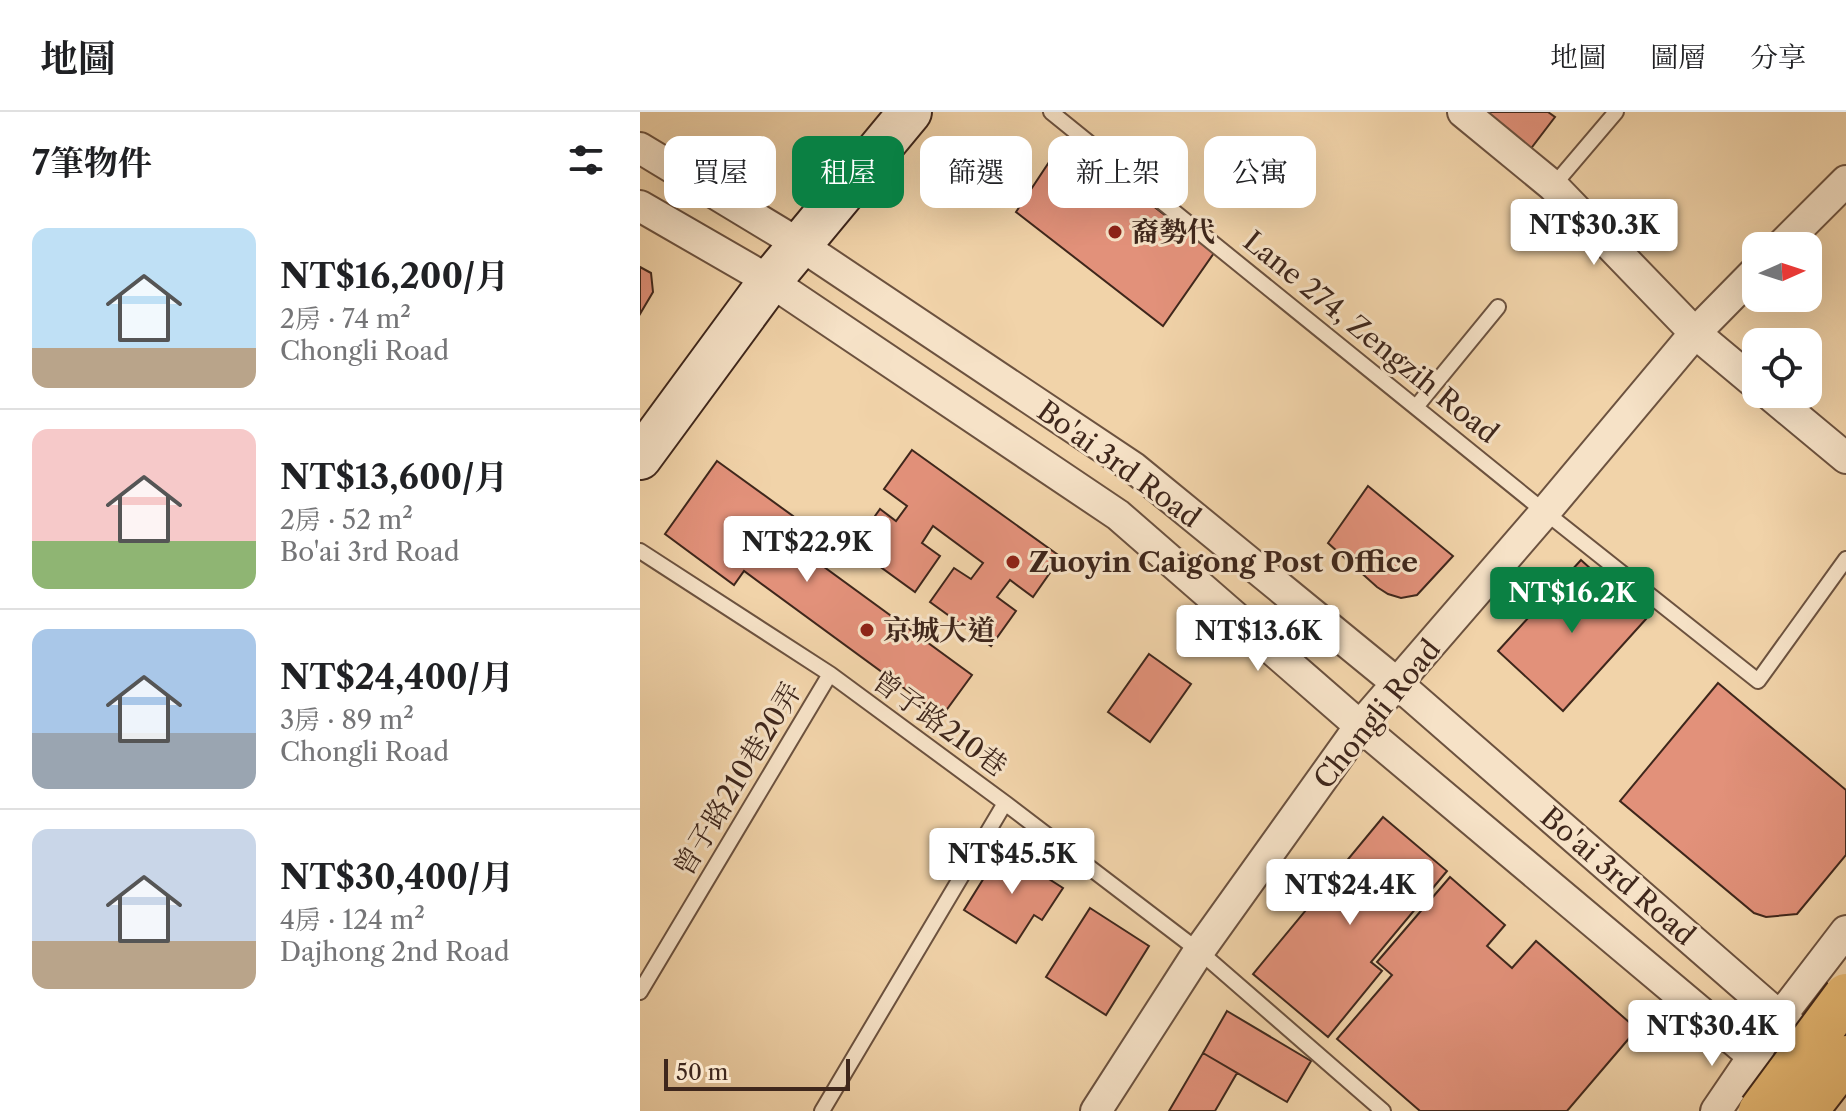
<!DOCTYPE html>
<html lang="zh-TW">
<meta charset="utf-8">
<style>
:root{--surface:#fff;--page:#f2f2f2;--text:#202124;--muted:#757577;--line:#e0e0e0;--accent:#0b8043}
body{margin:0;font-family:"Libre Caslon Text","Noto Serif TC",serif;background:var(--page);color:var(--text);height:100vh;display:flex;flex-direction:column;font-size:30px;white-space:nowrap}
*{box-sizing:border-box;margin:0}
p{font-size:26px;color:var(--muted)}
.icon{flex:none;width:44px;height:44px;fill:none;stroke:currentColor;stroke-width:2;stroke-linecap:round;stroke-linejoin:round}
.map{position:relative;flex:1;overflow:hidden}
.side{display:flex;flex-direction:column;background:var(--surface);width:640px}
.side>*{flex:none}
.hud{position:absolute;left:24px;top:24px;width:760px;height:72px;display:flex;gap:16px}
.needle{width:52px;rotate:87deg}
.tools{position:absolute;left:1102px;top:120px;display:grid;gap:16px}
.tools a{display:grid;place-items:center;width:80px;height:80px;border-radius:16px;background:var(--surface);box-shadow:0 8px 32px #0002;font-size:40px}
.scale{position:absolute;left:24px;bottom:20px;width:186px;box-sizing:border-box;padding-left:8px;border:4px solid #3f271c;border-top:0;font-size:22px;line-height:28px;white-space:nowrap;color:#3f271c;-webkit-text-stroke:6px #f6e2c7;paint-order:stroke}
.price{position:absolute;translate:-50% -68px;padding:0 18px;border-radius:8px;background:#fff;color:#222;font-size:26px;line-height:52px;filter:drop-shadow(0 2px 4px #0008)}
.price::after{content:'';position:absolute;left:50%;top:48px;width:24px;height:18px;margin-left:-12px;background:inherit;clip-path:polygon(0 0,100% 0,50% 100%)}
.price.selected{background:var(--accent);color:#fff}
ul{padding:0;list-style:none}
li{display:flex;align-items:center;gap:24px;height:200px;padding:0 32px}
li+li{border-top:2px solid var(--line)}
li span{display:grid;place-items:center;flex:none;width:224px;height:160px;border-radius:16px;color:#555}
li>.icon{margin-inline-start:auto}
span .icon{width:96px;height:96px;fill:#fffc;stroke-width:1}
li b{font-size:34px}
h2{display:flex;justify-content:space-between;align-items:center;height:96px;padding:0 32px;font-size:34px}
.tag{padding:0 28px;border-radius:16px;background:var(--surface);box-shadow:0 8px 32px #0002;font-size:28px;line-height:72px}
.tag.selected{background:var(--accent);color:#fff}
header{display:flex;align-items:center;gap:48px;box-sizing:border-box;height:112px;padding:0 40px;background:var(--surface);border-bottom:2px solid var(--line)}
header strong{font-size:38px}
nav{display:flex;gap:44px;margin-inline-start:auto;font-size:28px}
main{display:flex;flex:1;min-height:0}
.map>svg:first-child{display:block}
.building{fill:#e2917a;stroke:#3f271c;stroke-width:2}
.lines{fill:none;stroke-linecap:round;stroke-linejoin:round}
.lane-casing{stroke:#6c523f;stroke-width:18}
.street-casing{stroke:#6c523f;stroke-width:34}
.secondary-casing{stroke:#3f271c;stroke-width:46}
.lane{stroke:#f6e2c7;stroke-width:14}
.street{stroke:#f6e2c7;stroke-width:30}
.secondary{stroke:#f6e2c7;stroke-width:42}
.highway-bridge-casing{stroke:#3f271c;stroke-width:48;stroke-linecap:butt}
.highway-bridge{stroke:#e8ba74;stroke-width:44}
.poi-dot{fill:#8f2418;stroke:#f6e2c7;stroke-width:3}
.labels{text-anchor:middle;dominant-baseline:central;stroke-width:6;stroke-linejoin:round;paint-order:stroke}
.poi-label{font-size:28px;font-weight:bold;fill:#3f271c;stroke:#f6e2c7;text-anchor:start}
.street-label{font-size:28px;fill:#3f271c;stroke:#f6e2c7}
</style>
<header>
<strong>地圖</strong>
<nav><a>地圖</a><a>圖層</a><a>分享</a></nav>
</header>
<main>
<section class="side">
<h2>7筆物件<svg class="icon" aria-label="filters" viewBox="0 0 24 24"><path d="M4 7h16M4 17h16"/><circle cx="9" cy="7" r="2"/><circle cx="15" cy="17" r="2"/></svg></h2>
<ul>
<li><span style="background:linear-gradient(#bfe0f5 75%,#b9a48a 0)"><svg class="icon" aria-label="home" viewBox="0 0 24 24"><path d="M3 11l9-7 9 7M6 9v11h12V9"/></svg></span><div><b>NT$16,200/月</b><p>2房 · 74 m²</p><p>Chongli Road</p></div></li>
<li><span style="background:linear-gradient(#f6c9c9 70%,#8fb573 0)"><svg class="icon" aria-label="home" viewBox="0 0 24 24"><path d="M3 11l9-7 9 7M6 9v11h12V9"/></svg></span><div><b>NT$13,600/月</b><p>2房 · 52 m²</p><p>Bo'ai 3rd Road</p></div></li>
<li><span style="background:linear-gradient(#a9c7e8 65%,#9aa5b1 0)"><svg class="icon" aria-label="home" viewBox="0 0 24 24"><path d="M3 11l9-7 9 7M6 9v11h12V9"/></svg></span><div><b>NT$24,400/月</b><p>3房 · 89 m²</p><p>Chongli Road</p></div></li>
<li><span style="background:linear-gradient(#c9d6e8 70%,#b9a48a 0)"><svg class="icon" aria-label="home" viewBox="0 0 24 24"><path d="M3 11l9-7 9 7M6 9v11h12V9"/></svg></span><div><b>NT$30,400/月</b><p>4房 · 124 m²</p><p>Dajhong 2nd Road</p></div></li>
</ul>
</section>
<div class="map">
<svg width="1206" height="999" viewBox="0 0 1206 999">
<rect width="100%" height="100%" fill="#f1d3a9"/>
<filter id="stains"><feTurbulence type="fractalNoise" baseFrequency=".0025" numOctaves="4"/><feColorMatrix values="0 0 0 0 .2 0 0 0 0 .09 0 0 0 0 .02 0 0 0 .5 -.17"/></filter>
<radialGradient id="worn" r=".72"><stop offset=".6" stop-color="#630" stop-opacity="0"/><stop offset="1" stop-color="#630" stop-opacity=".3"/></radialGradient>
<path class="building" d="M824,0H908L915,5L883,47Z
M425,26L574,141L523,214L376,100Z
M0,155L11,161L13,180L0,202Z
M272,338L421,445L393,485L370,468L357,485L376,499L351,534L290,490L314,456L331,467L343,451L293,414L282,431L300,444L275,480L213,435L240,397L256,409L267,394L244,377Z
M77,349L153,404L139,422L332,563L302,604L104,459L94,473L25,422Z
M728,374L813,444L777,483L761,486L748,482L737,475L688,431Z
M941,448L1006,507L923,599L858,539Z
M509,542L551,572L510,630L468,600Z
M1078,571L1206,678V743L1157,802L1126,805L1114,801L980,689Z
M743,705L807,759L731,850L742,859L688,925L613,862Z
M362,737L423,776L402,808L394,803L376,831L324,798Z
M810,765L865,813L847,834L872,856L896,829L997,917L927,999H780L697,927L752,863L737,850Z
M450,796L509,834L466,903L406,865Z
M587,899L671,949L647,990L563,941Z
M563,941L597,961L575,999H529Z"/>
<g class="lines">
<g class="lane-casing">
<path id="lane" d="M411,0L905,400L1118,569L1206,447
M913,74L976,0
M776,295L858,195
M0,439L190,562L365,691L559,839L743,999
M0,880L190,562
M182,999L365,691"/>
</g>
<g class="street-casing">
<path id="street" d="M823,0L913,74L1055,221L1116,272
M0,36L159,132L494,356L758,572L1140,905L1186,940
M0,94L130,169L478,403L720,614L1158,982
M1141,134L1206,69
M1129,282L1206,346
M456,999L559,839L720,614L905,400L1055,221L1116,159
M1076,999L1140,905L1206,819"/>
</g>
<g class="secondary-casing">
<path id="secondary" d="M0,346L130,169L270,0"/>
</g>
<use href="#lane" class="lane"/>
<use href="#street" class="street"/>
<use href="#secondary" class="secondary"/>
<g class="highway-bridge-casing">
<path id="highway-bridge" d="M1121,999L1206,884
M1165,999L1206,946"/>
</g>
<use href="#highway-bridge" class="highway-bridge"/>
</g>
<g class="poi-dot">
<circle cx="475" cy="120" r="8"/>
<circle cx="373" cy="450" r="8"/>
<circle cx="227" cy="518" r="8"/>
</g>
<g class="labels">
<g class="poi-label">
<text x="491" y="120">裔勢代</text>
<text x="389" y="450">Zuoyin Caigong Post Office</text>
<text x="243" y="518">京城大道</text>
</g>
<g class="street-label">
<text transform="translate(731 225) rotate(39)">Lane 274, Zengzih Road</text>
<text transform="translate(479 352) rotate(36)">Bo'ai 3rd Road</text>
<text transform="translate(737 602) rotate(-51)">Chongli Road</text>
<text transform="translate(300 611) rotate(36)">曾子路210巷</text>
<text transform="translate(97 667) rotate(-59)">曾子路210巷20弄</text>
<text transform="translate(978 764) rotate(41)">Bo'ai 3rd Road</text>
</g>
</g>
<rect width="100%" height="100%" filter="url(#stains)"/>
<rect width="100%" height="100%" fill="url(#worn)"/>
</svg>
<div class="tools">
<a><svg class="needle" viewBox="-14 -14 28 28"><path d="M0-13l5 13h-10z" fill="#e53935"/><path d="M0 13l5-13h-10z" fill="#757577"/></svg></a>
<a><svg class="icon" aria-label="locate" viewBox="0 0 24 24"><circle cx="12" cy="12" r="6"/><path d="M12 2v4M12 18v4M2 12h4M18 12h4"/></svg></a>
</div>
<div class="scale">50 m</div>
<b class="price" style="left:954px;top:155px">NT$30.3K</b>
<b class="price" style="left:167px;top:472px">NT$22.9K</b>
<b class="price selected" style="left:932px;top:523px">NT$16.2K</b>
<b class="price" style="left:618px;top:561px">NT$13.6K</b>
<b class="price" style="left:372px;top:784px">NT$45.5K</b>
<b class="price" style="left:710px;top:815px">NT$24.4K</b>
<b class="price" style="left:1072px;top:956px">NT$30.4K</b>
<div class="hud">
<a class="tag">買屋</a>
<a class="tag selected">租屋</a>
<a class="tag">篩選</a>
<a class="tag">新上架</a>
<a class="tag">公寓</a>
</div>
</div>
</main>
